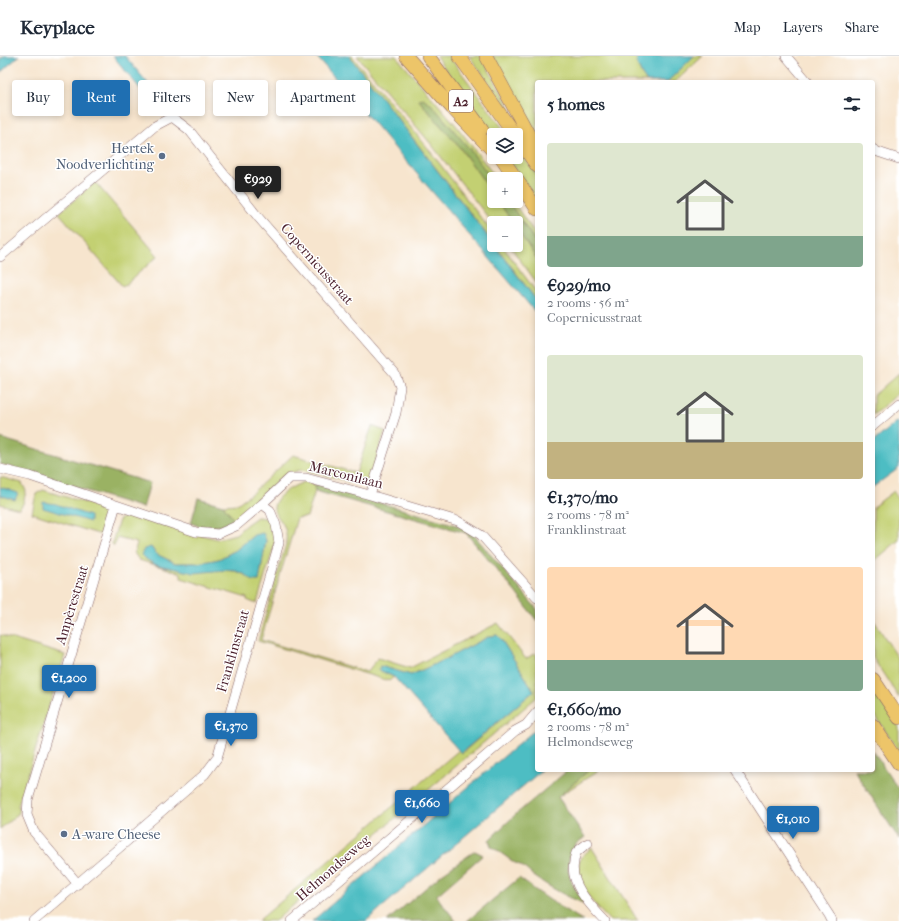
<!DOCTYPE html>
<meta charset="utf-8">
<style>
:root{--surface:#fff;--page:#f6f6f7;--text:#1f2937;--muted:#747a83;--line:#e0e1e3;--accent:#1f6fb2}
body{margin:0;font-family:"IM FELL French Canon",serif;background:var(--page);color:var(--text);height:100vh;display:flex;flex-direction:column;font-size:15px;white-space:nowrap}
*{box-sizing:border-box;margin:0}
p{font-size:13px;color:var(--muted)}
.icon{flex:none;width:22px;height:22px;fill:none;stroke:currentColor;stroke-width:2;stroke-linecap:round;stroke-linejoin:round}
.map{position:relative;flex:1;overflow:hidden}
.panel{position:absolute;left:535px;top:24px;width:340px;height:692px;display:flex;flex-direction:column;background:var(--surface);border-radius:4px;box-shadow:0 2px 6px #0003}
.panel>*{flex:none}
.banner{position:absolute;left:12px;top:24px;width:380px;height:36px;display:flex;gap:8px}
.tools{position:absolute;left:487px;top:72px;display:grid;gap:8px}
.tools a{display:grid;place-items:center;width:36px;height:36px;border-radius:4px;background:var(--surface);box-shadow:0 2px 6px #0003;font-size:20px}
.price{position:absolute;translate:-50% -34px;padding:0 9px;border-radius:4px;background:var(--accent);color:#fff;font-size:13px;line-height:26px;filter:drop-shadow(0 1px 2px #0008)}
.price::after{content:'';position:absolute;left:50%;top:24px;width:12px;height:9px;margin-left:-6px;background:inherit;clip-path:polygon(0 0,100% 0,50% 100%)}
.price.selected{background:#222;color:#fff}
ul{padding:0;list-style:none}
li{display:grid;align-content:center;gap:8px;height:212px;padding:0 12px}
li span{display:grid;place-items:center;height:124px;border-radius:4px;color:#555}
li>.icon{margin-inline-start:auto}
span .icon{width:72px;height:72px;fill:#fffc;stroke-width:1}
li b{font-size:17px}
h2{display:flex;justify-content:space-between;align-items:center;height:48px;padding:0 12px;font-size:17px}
.tag{padding:0 14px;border-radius:4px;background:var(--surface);box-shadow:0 2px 6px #0003;font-size:14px;line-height:36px}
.tag.selected{background:var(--accent);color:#fff}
header{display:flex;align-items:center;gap:24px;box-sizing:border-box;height:56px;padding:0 20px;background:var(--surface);border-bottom:1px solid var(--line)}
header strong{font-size:19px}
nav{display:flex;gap:22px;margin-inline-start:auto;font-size:14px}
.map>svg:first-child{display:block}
.green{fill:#c3d072;stroke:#86784e;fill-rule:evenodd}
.forest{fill:#9ab264;stroke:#726848}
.water{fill:#4ebdc3;stroke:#4c6e77}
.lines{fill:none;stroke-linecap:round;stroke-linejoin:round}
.minor-casing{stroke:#876464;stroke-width:10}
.highway-casing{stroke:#876464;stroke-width:14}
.minor{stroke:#fff;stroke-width:9}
.highway{stroke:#edc569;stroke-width:13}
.service-dot{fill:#5c6f8a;stroke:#fff;stroke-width:1.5}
.labels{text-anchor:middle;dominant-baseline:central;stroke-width:3;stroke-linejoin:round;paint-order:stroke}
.shield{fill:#fff;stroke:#80626b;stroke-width:1}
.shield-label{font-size:13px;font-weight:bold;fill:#4a1f2b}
.service-label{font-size:14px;fill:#4e5e75;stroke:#fff;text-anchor:end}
.street-label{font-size:14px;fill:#4a1f2b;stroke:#fff}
</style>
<header>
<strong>Keyplace</strong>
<nav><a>Map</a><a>Layers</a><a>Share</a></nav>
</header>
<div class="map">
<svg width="899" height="865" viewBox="0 0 899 865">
<rect width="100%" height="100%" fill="#fff"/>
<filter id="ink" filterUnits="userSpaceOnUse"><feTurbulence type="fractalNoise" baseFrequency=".025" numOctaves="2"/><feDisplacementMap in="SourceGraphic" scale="8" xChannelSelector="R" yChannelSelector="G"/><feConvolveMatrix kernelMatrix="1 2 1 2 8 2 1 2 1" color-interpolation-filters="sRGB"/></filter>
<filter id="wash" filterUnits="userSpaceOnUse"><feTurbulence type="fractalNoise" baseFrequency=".012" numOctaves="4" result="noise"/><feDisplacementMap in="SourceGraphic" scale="16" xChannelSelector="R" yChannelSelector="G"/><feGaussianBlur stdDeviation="0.9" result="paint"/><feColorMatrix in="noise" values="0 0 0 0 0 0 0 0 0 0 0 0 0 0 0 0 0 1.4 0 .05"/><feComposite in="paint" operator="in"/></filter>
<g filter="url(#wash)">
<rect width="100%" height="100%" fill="#f7e5ce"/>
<path class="green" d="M349,0H352L427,91L494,179V188L365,20Z
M357,0H396L455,68L497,123H494V126L468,91L418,43L460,92L494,139V145H498L513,167H494V169L431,88Z
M436,0H449L508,79H494V83Z
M469,0H481L518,66Z
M492,0H638L636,6L642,19L647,26H537V77Z
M694,0H703L675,26H667Z
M516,90L537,119V146L506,101H516Z
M95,126L158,200L123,231L59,157Z
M508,145H512L537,180V188Z
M516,172L537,203V227L509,189H516Z
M495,189H501L504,192L537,237V245Z
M899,317V337L873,359V340Z
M372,370L385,375L371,420L368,425L361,427H353L323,418L301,414L287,418L234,464L223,449L237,448L252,437L293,399L356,417Z
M0,421L22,427L26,435L23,448L19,453L0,448V439L15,444L17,437L0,431Z
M304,426L315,428V435L307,461L297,462L261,584L367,616L378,602L410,612L498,567L526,603L535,597L537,599V641L275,865H258L459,694L462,697L534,635L501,583L497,579L490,580L442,605L411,619L380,610L379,614L394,621L389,625L258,585L286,488C287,479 286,472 281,465C279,462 277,460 275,457C269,442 293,430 304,426Z
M43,434L106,453L109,460L104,478H98L32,457L36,438Z
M894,435L899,445V484L873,506V451Z
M126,460L137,462L217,483L236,478L247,468L257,461L266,462L270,466L277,481L257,547H254L247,544V542L181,522V517L139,504L134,497L137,487L117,482L114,490L112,487L119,464ZM254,479L266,484L259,525L236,515L165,511L154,508L143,501L151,491L156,498L175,507H199L219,503L236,494Z
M873,563L898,602L899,601V642L873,602Z
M0,579L65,599L18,750L19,757L0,773Z
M873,632L899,671V696L873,656Z
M589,714H599L558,741Z
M592,792L638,865H610C592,846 559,813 592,792Z"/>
<path class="forest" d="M423,42L432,49L468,91L494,126V139L460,92L418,43Z
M498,145H508L537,188V203L516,172V167H513Z
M0,382L150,427L143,452L0,408Z
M315,428L453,468L466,473L473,478L537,553V565L516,537L466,477L315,435Z
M198,442L223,449L234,464L222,470L201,471L191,467Z
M873,695L899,734V783L854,714H873Z
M568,714H589L558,741L585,781L576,788L570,797L568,814L573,829L585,848C567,841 551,832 535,821C528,816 523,809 515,807L491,790L489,784L515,759Z
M475,795L483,799L437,839V841L456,865H387L442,818Z
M519,822C540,838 561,852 584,865H467Z"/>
<path class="water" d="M5,0H19L0,17V3Z
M113,0H125L155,36L158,39L157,41L151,43L147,41Z
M316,0H349L365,20L537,245V258Z
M638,0H694L667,26H647L642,19L636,6Z
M899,364V412L873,431V386Z
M0,431L18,437L15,444L0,439Z
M43,446L56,448L90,460V466L43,452Z
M263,477L266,484L259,525H253L244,518L236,515L225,514L194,517L154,508L143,501L142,497L144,493L151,491L156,498L175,507H199L219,503L236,494L254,479Z
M497,579L501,583L534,635L461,697L394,621L379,614L380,610L411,619L442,605L490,580Z
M537,672V714H542L366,865H312Z"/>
</g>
<g filter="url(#ink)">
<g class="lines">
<g class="minor-casing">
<path id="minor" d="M786,0L808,26
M873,93L878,96L899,103
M0,201L155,70L172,61L189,74L258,161L395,318L400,331L396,357L370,439
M873,370L899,348
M0,413L30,420L196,476L218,478L236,470L262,448L290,422H306L370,439L458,465L481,479L537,542
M735,714L829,859L832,865
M588,787C584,790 579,793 576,797C575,800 574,803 574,806C569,828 591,850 605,865
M78,828L34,776L27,759L28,744L116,449
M34,865L205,718L217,702L279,487L276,469L270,454L262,448
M292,865L515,675L526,669L537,656"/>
</g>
<g class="highway-casing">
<path id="highway" d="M406,0L452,52L494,96
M428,0L482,73
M459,0L515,79
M486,0L537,94
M516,80L537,110
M501,101L537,153
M873,623L899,662
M873,669L899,708"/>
</g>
<use href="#minor" class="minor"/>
<use href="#highway" class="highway"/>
</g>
</g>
<g class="service-dot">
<circle cx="162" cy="100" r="4"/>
<circle cx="64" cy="778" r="4"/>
</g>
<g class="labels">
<rect class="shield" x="449" y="34" width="24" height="22" rx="3"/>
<g class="shield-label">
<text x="461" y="45">A2</text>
</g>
<g class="service-label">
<text x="154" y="92">Hertek<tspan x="154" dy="16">Noodverlichting</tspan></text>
<text x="72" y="778" text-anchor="start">A-ware Cheese</text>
</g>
<g class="street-label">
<text transform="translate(317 208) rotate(49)">Copernicusstraat</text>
<text transform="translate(346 419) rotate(14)">Marconilaan</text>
<text transform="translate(72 549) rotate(-73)">Ampèrestraat</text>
<text transform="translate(233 595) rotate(-74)">Franklinstraat</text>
<text transform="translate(333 812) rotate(-41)">Helmondseweg</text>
</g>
</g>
</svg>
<div class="tools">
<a><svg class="icon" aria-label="layers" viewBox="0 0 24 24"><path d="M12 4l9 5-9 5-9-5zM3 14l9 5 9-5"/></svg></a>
<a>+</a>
<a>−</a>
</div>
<b class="price selected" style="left:258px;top:144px">€929</b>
<b class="price" style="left:69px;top:643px">€1,200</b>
<b class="price" style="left:231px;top:691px">€1,370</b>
<b class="price" style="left:422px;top:768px">€1,660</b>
<b class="price" style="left:793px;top:784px">€1,010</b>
<div class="banner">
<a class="tag">Buy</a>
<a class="tag selected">Rent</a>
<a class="tag">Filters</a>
<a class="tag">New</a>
<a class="tag">Apartment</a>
</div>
<section class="panel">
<h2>5 homes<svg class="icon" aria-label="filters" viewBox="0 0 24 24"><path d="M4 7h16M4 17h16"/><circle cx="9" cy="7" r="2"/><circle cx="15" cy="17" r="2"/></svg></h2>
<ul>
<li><span style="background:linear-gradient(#dfe7d0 75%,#7fa58c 0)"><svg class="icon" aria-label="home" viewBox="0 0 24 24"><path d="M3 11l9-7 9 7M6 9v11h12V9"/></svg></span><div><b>€929/mo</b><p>2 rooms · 56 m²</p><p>Copernicusstraat</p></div></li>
<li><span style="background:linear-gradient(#dfe7d0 70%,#c2b280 0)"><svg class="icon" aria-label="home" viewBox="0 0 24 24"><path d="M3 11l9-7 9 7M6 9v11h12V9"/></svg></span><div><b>€1,370/mo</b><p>2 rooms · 78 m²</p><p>Franklinstraat</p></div></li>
<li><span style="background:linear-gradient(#ffd9b3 75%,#7fa58c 0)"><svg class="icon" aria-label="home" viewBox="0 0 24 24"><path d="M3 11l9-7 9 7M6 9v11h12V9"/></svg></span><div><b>€1,660/mo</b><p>2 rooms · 78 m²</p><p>Helmondseweg</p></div></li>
</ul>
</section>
</div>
